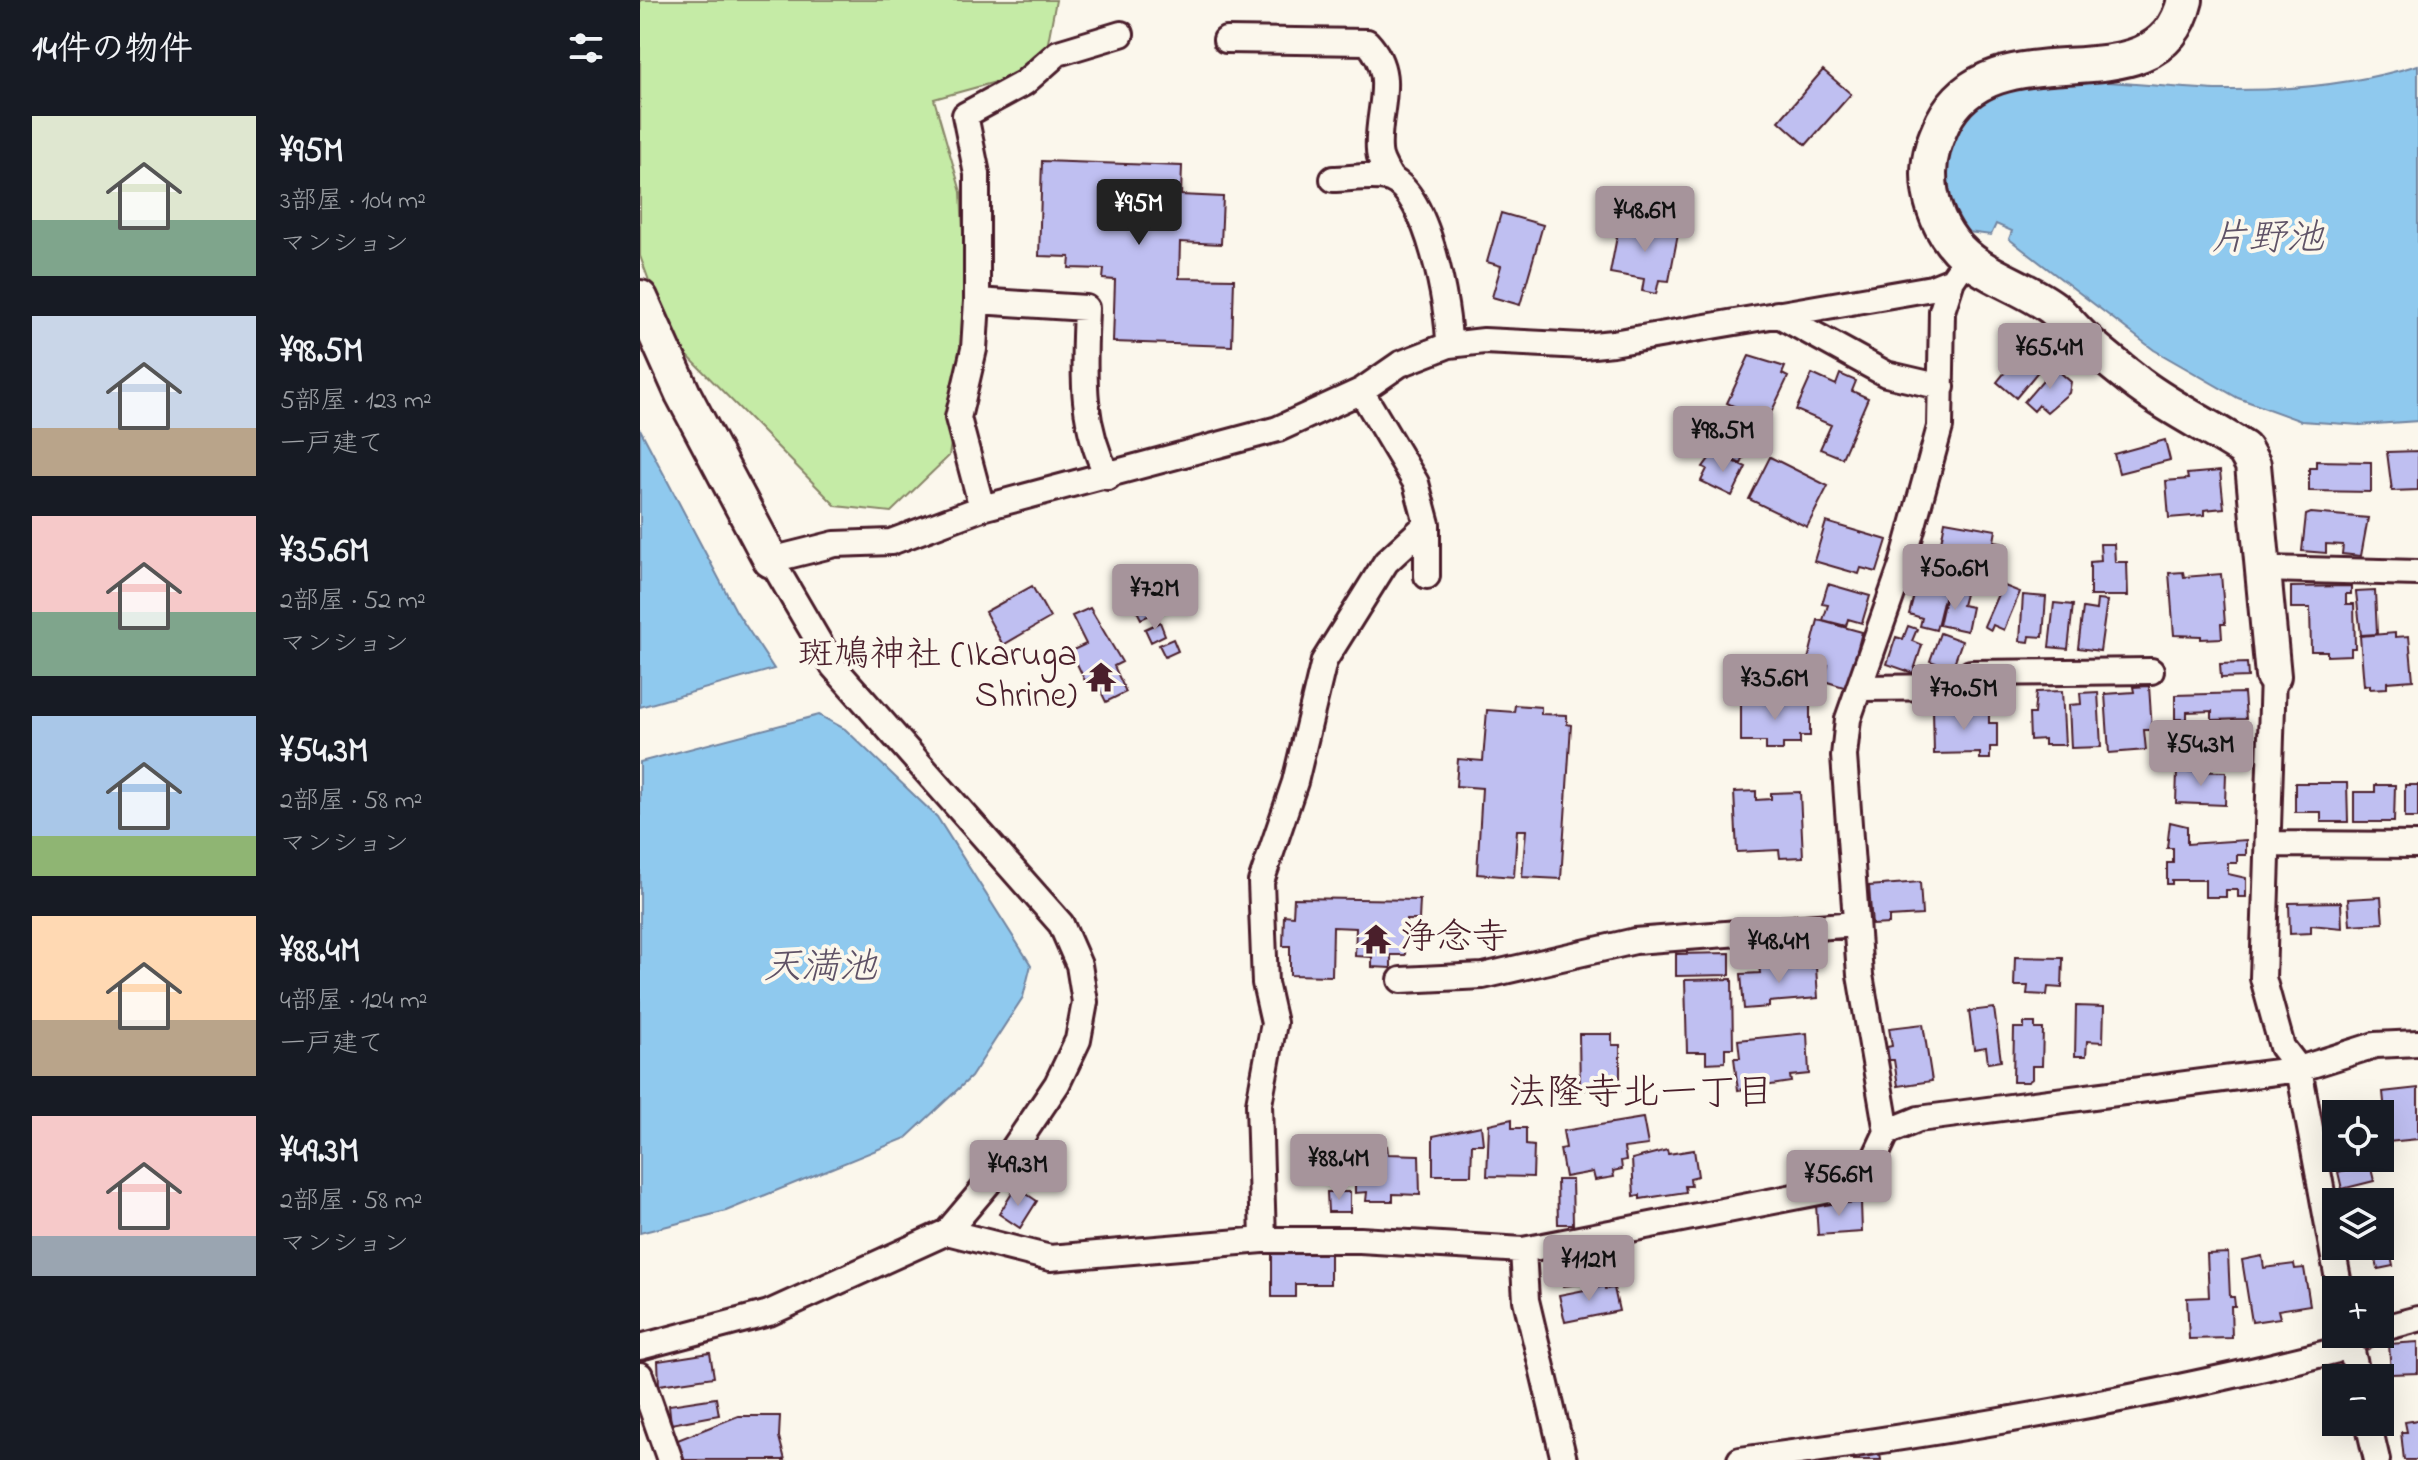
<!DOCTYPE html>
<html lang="ja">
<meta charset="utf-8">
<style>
:root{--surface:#171b24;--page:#20242c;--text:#f1f3f6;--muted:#9ea1a6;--accent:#a6949b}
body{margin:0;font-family:"Indie Flower","Klee One",sans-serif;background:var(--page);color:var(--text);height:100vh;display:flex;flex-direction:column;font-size:30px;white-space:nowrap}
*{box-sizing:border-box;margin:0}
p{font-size:26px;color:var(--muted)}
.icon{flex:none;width:44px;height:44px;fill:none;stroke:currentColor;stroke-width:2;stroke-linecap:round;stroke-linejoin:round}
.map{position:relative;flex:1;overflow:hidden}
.side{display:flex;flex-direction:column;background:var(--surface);width:640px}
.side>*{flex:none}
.fabs{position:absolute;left:1682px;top:1100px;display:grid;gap:16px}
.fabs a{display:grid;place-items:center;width:72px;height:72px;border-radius:0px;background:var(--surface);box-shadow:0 8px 32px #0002;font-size:40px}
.price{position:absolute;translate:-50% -68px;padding:0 18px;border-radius:8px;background:var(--accent);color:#111;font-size:26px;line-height:52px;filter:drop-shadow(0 2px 4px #0008)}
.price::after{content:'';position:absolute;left:50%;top:48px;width:24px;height:18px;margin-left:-12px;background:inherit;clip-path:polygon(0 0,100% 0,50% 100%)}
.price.active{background:#222;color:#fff}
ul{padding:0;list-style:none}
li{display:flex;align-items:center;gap:24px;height:200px;padding:0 32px}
li span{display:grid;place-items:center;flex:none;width:224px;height:160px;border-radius:0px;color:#555}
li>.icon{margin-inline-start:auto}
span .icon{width:96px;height:96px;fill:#fffc;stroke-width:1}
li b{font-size:34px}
h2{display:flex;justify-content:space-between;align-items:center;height:96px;padding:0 32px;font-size:34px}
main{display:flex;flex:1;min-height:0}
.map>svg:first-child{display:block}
.green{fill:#c5eba6;stroke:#888568;stroke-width:2}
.water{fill:#8fc9ee;stroke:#7385a0;stroke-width:2}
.building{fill:#bfbff1;stroke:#4a1f2b;stroke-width:2}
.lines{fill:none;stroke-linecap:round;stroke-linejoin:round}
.street-casing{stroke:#4a1f2b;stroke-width:30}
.secondary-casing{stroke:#4a1f2b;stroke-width:40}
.street{stroke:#fbf7ec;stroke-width:24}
.secondary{stroke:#fbf7ec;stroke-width:34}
.labels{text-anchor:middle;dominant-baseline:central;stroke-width:8;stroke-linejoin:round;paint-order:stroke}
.poi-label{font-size:36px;fill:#4a1f2b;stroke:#fbf7ec;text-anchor:end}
.water-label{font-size:38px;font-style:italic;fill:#5f5266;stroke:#fbf7ec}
.neighbourhood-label{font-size:38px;fill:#4a1f2b;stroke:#fbf7ec}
</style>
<main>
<section class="side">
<h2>14件の物件<svg class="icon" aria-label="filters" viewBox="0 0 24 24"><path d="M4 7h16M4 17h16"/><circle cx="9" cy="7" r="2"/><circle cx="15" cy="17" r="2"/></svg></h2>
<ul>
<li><span style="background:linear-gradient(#dfe7d0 65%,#7fa58c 0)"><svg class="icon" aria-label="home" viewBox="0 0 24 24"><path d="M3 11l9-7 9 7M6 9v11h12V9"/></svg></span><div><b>¥95M</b><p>3部屋 · 104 m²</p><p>マンション</p></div></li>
<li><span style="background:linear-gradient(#c9d6e8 70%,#b9a48a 0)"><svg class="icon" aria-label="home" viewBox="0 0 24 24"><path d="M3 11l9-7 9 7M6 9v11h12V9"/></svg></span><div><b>¥98.5M</b><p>5部屋 · 123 m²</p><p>一戸建て</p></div></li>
<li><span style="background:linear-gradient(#f6c9c9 60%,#7fa58c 0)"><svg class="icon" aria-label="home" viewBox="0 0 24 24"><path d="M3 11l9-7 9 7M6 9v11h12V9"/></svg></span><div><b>¥35.6M</b><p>2部屋 · 52 m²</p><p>マンション</p></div></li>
<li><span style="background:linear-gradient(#a9c7e8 75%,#8fb573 0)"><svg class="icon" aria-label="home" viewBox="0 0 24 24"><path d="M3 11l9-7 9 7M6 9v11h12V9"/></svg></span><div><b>¥54.3M</b><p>2部屋 · 58 m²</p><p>マンション</p></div></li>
<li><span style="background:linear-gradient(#ffd9b3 65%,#b9a48a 0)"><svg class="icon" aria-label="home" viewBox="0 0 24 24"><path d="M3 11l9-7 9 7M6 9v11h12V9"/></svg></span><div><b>¥88.4M</b><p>4部屋 · 124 m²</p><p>一戸建て</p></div></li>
<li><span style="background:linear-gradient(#f6c9c9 75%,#9aa5b1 0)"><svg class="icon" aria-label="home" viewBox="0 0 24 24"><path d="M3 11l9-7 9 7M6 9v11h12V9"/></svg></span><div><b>¥49.3M</b><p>2部屋 · 58 m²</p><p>マンション</p></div></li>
</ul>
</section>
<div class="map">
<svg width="1778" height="1460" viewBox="0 0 1778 1460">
<rect width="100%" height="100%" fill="#fbf7ec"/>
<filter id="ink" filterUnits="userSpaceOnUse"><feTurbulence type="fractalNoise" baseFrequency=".0125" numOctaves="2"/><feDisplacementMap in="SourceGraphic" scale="16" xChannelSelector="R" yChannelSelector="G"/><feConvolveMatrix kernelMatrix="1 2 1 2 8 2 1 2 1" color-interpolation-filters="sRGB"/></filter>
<g filter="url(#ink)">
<path class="green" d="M0,0H416L403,69L294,99L321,192L328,333L309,456L251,512L196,506L30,338L0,256Z"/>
<path class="water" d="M1778,65V421L1720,425L1661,421L1598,398L1514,350L1369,239L1372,231L1356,224L1351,235L1328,232C1309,204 1299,176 1308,142C1314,121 1335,97 1356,90C1416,71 1517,88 1580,90C1645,91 1716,84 1778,65Z
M0,429L96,611L134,669L0,707Z
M179,715L205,729L297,817L391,965L383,997L331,1077L266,1138L86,1211L0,1233V762Z"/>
<path class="building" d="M1183,70L1211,94L1166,145L1139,121Z
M402,161L542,166L541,195L583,197L581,244L540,242L539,278L594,279L592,346L473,342L475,280L463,279L464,269L429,268L430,257L399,256Z
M861,213L903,225L880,305L852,297L861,266L847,262Z
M1011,216L1028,219L1026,232L1038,234L1029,281L1019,280L1016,294L1002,291L1004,279L970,273L979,226L1008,231Z
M1386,346L1406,362L1376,398L1357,382Z
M1109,356L1145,367L1142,374L1148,377L1122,432L1101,422L1106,412L1087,403Z
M1414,367L1431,382L1429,393L1407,412L1399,405L1394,411L1384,402Z
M1172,374L1196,385L1200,374L1216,381L1212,391L1228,398L1202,458L1180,449L1191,425L1156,410Z
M1078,424L1112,440L1101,464L1067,448Z
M1525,440L1530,460L1479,473L1474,454Z
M1778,451V490L1752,491L1747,452Z
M1074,452L1106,467L1092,496L1061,481L1067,469L1063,467Z
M1130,457L1188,486L1167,527L1109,499Z
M1676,461L1731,462V492L1669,491V468H1676Z
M1580,471L1584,508L1564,510V515L1529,518L1526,481L1548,479L1547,474Z
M1671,513L1728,518L1721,556L1702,554L1703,545L1686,544V553L1662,551L1666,515Z
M1305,521L1356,530L1354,541L1361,542L1357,566L1335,562L1333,568L1316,565L1317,556L1299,553Z
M1186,522L1247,540L1237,572L1221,568L1219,574L1174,561Z
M1460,544H1474L1475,562H1487L1488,596H1450V562L1461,561Z
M1543,572L1544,577L1581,574L1585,624H1581L1582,638L1561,639V636L1534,635L1529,573Z
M1277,583L1306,590L1296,630L1280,626L1282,618L1269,614Z
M1188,584L1230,596L1222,623L1208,619L1206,626L1183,620L1188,605L1182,604Z
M1362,585L1380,592L1364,630L1353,625L1351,630L1344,626Z
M392,586L410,618L363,645L345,612Z
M1711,586V594H1706V604H1714L1715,648H1711V655L1687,656V651H1671L1670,608H1651V587Z
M1307,590L1325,594L1322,605L1332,607L1327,631L1299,625Z
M1735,591L1737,634L1721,635L1716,592Z
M1383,595L1406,597L1403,637L1390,636L1389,642L1380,641Z
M511,599L517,612L501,619L495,607Z
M1457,600L1467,601L1460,651L1438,648L1443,608L1456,610Z
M1414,603L1433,605L1428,649L1409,647Z
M450,608L482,662L474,666L486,692L466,702L454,677L445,681L431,651L446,644L432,616Z
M1178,620L1222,632L1207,688L1184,681L1188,665L1168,660Z
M520,622L525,635L511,642L505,629Z
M1268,626L1277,629L1272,641L1282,645L1273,673L1247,664L1256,637L1263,639Z
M1300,633L1322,641L1312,669L1290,661Z
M1755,633V637L1769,636L1773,680L1747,682V688L1730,689V685L1724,686L1720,636Z
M533,639L538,651L525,657L519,645Z
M1607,663L1608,677L1581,678L1580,664Z
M1509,686L1512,730H1504L1506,750L1469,753L1465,694L1494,692L1493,687Z
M1422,691L1425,745H1404V739L1390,740L1389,714H1394L1396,692Z
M1458,692L1461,747L1431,748L1429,705L1441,704L1440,693Z
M1604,693L1606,719L1572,720V711L1547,712V719H1535V695Z
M1101,699H1170V736H1160V744H1143V750H1126V742H1101Z
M875,705L901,707V714L927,715V724L931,725L921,879L882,877L886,830H877L874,877L837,874L842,788L816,786L818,759L843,761L847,710L874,712Z
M1349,707V723H1357V747H1350V759H1340V753L1294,754L1293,709Z
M1552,733L1608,734V760L1551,759Z
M1537,771L1586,772L1585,805L1536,803Z
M1655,783H1707L1708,822H1681V812H1655Z
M1735,785H1755L1754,822H1714V792H1735Z
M1765,785H1778V818H1765Z
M1116,791V800L1131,799V793L1160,792L1163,857L1140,858L1139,850L1097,852L1094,792Z
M1530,822L1547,826V844L1606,840V855H1597V863H1588V874L1606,878V897H1598V890H1586V897H1565V880H1532V884H1527V863H1533V848H1527Z
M1280,882L1282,915L1249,917V924L1232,925L1229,886Z
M1741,897L1743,923L1710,925L1708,899Z
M654,898L780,900L779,920H766L765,955H751V968L732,967V957L715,956L716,928L693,927L692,976L650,975V946H643L644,915L653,916Z
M1701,902L1702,928L1671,925V933L1650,934L1649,903Z
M1090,953V975L1036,976V954Z
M1375,957L1423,958L1422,988L1408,987L1407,995L1387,994L1388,986H1374Z
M1167,962L1168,968L1176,967L1178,998L1129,1002V1007L1104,1009L1101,974L1120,973L1119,966Z
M1092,979L1093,1048H1085V1062L1066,1063V1052H1047L1045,980Z
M1436,1006L1464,1007L1463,1042L1447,1041L1446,1056H1435Z
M1354,1008L1361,1061L1348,1063L1346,1047L1334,1049L1329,1011Z
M1384,1023H1395V1029H1403L1402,1066H1392V1079L1388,1082H1373L1374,1028H1384Z
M1283,1024L1292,1081L1258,1086L1254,1060H1249L1247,1047L1252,1046L1249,1028Z
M1167,1033L1169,1074L1150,1076L1151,1082L1098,1090L1094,1058H1100L1098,1040Z
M939,1034H972V1045H980V1090H940Z
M1778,1088V1139L1748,1142L1743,1092Z
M1003,1118L1008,1145L984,1148L986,1160L981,1161L982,1169L973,1171L974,1177L955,1180L953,1172L925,1177L920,1149L926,1148L923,1131Z
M872,1119V1128H886V1145L894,1146L893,1177L847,1176L849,1124Z
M1696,1122V1147L1688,1148L1683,1124Z
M841,1126L843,1144H832L831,1175H793V1136Z
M747,1146L748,1154L779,1155L780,1195L753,1194V1201H726L727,1192L715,1193V1153Z
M1027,1150L1028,1154L1054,1150L1058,1176L1050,1178L1051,1186H1045L1046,1192L1000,1199V1195L994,1196L992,1159Z
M1730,1164L1734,1181L1702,1189L1698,1172Z
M917,1180H932L933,1224H918Z
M376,1187L397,1201L380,1228L359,1214Z
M687,1192H710V1212H688Z
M1737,1194L1739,1202H1705L1704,1201Z
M1221,1202L1222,1232L1178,1235L1176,1205Z
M1740,1206L1753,1266L1738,1269L1733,1247L1716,1251L1715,1246H1740Z
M970,1251L973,1281L923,1286L920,1256Z
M632,1253H690V1284H655V1297H632Z
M1588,1253L1590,1297H1594L1595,1306H1591L1592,1338L1549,1339L1547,1298L1569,1297L1567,1254Z
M1622,1256L1624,1268L1654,1264L1655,1269L1664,1268L1670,1305L1638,1310L1640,1318L1612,1322L1602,1260Z
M965,1286V1289L974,1288L979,1311L925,1322L919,1295Z
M1778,1342V1373L1751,1374L1749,1344Z
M70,1353L74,1377L19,1385L18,1361Z
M76,1398L79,1415L31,1424L29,1405Z
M98,1416H140L139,1437L145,1460H42L35,1441Z
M1778,1420V1460H1764L1761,1432H1767L1765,1422Z
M1239,1447L1241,1460H1213L1211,1452Z"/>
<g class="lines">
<g class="street-casing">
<path id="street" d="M586,40L727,42C759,76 736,110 739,150C739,160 746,170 751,179
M693,179C709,179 735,174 750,179C788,192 809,309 809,345
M337,301L334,349L318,418L342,508
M1137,314L1246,374L1302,387
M721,391L776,483L787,524V576
M468,477C439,419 444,370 446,308L337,301V174L325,115L384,83L418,53L481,34
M1623,569L1778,573
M1633,676L1623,978L1642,1047L1659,1069L1700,1290
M1219,688L1321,687L1331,673L1511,671
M1629,844L1778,845
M761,980L843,976L995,941L1216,924
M1247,1132L1279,1119L1659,1069L1735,1045L1778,1043
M307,1232L410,1258L623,1240H720L883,1250L1215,1185L1230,1168L1247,1132L1220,975L1204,756L1208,719L1262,565L1300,427L1302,311L1312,280
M623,1240L619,1104L634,1023L625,983L621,882L655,782L684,661L746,562L787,524
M883,1250L886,1300L924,1460
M1740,1329L1778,1319
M1708,1334L1718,1378
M0,1347L129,1313L307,1232L357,1173L417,1084L438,1040L445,1002L439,965L421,924L193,666L131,560L195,544L251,542L342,508L638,429L721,391L760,364L809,345L844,341L943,346L973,343L1292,288L1312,280L1327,258
M0,1375L30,1460
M1728,1422L1737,1460
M1100,1460C1300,1434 1499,1401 1694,1351L1727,1334"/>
</g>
<g class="secondary-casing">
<path id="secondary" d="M1545,0C1518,115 1355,19 1303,122C1295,139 1289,154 1289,174C1289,198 1297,223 1312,242C1337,275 1381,284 1413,308C1424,317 1433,329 1443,338C1461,355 1481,370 1500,385C1532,409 1570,427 1604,449L1613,465L1633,676
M0,298L43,394L131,560"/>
</g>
<use href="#street" class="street"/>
<use href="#secondary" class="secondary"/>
</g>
</g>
<defs>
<g id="temple-bare" transform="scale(2.4)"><path d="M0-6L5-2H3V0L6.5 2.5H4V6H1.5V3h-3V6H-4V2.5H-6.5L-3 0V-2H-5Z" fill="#4a1f2b" stroke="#fbf7ec" stroke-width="2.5" paint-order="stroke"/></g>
</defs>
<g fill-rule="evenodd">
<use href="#temple-bare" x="461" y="677"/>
<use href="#temple-bare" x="736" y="939"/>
</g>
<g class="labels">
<g class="poi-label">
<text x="437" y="656">斑鳩神社 (Ikaruga<tspan x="437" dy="41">Shrine)</tspan></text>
<text x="760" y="939" text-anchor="start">浄念寺</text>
</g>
<g class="water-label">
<text x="1627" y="240">片野池</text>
<text x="180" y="969">天満池</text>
</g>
<g class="neighbourhood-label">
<text x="1001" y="1095">法隆寺北一丁目</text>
</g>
</g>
</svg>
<div class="fabs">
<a><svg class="icon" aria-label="locate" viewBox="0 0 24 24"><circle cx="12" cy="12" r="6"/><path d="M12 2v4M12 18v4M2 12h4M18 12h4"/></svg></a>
<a><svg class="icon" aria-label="layers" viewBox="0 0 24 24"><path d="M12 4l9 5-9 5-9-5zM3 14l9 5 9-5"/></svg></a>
<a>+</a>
<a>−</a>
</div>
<b class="price active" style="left:499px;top:247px">¥95M</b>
<b class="price" style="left:1005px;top:254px">¥48.6M</b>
<b class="price" style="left:1410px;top:391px">¥65.4M</b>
<b class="price" style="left:1083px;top:474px">¥98.5M</b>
<b class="price" style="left:1315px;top:612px">¥50.6M</b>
<b class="price" style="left:515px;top:632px">¥72M</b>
<b class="price" style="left:1135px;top:722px">¥35.6M</b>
<b class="price" style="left:1324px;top:732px">¥70.5M</b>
<b class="price" style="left:1561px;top:788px">¥54.3M</b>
<b class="price" style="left:1139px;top:985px">¥48.4M</b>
<b class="price" style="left:699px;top:1202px">¥88.4M</b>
<b class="price" style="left:378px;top:1208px">¥49.3M</b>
<b class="price" style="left:1199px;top:1218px">¥56.6M</b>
<b class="price" style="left:949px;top:1303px">¥112M</b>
</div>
</main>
